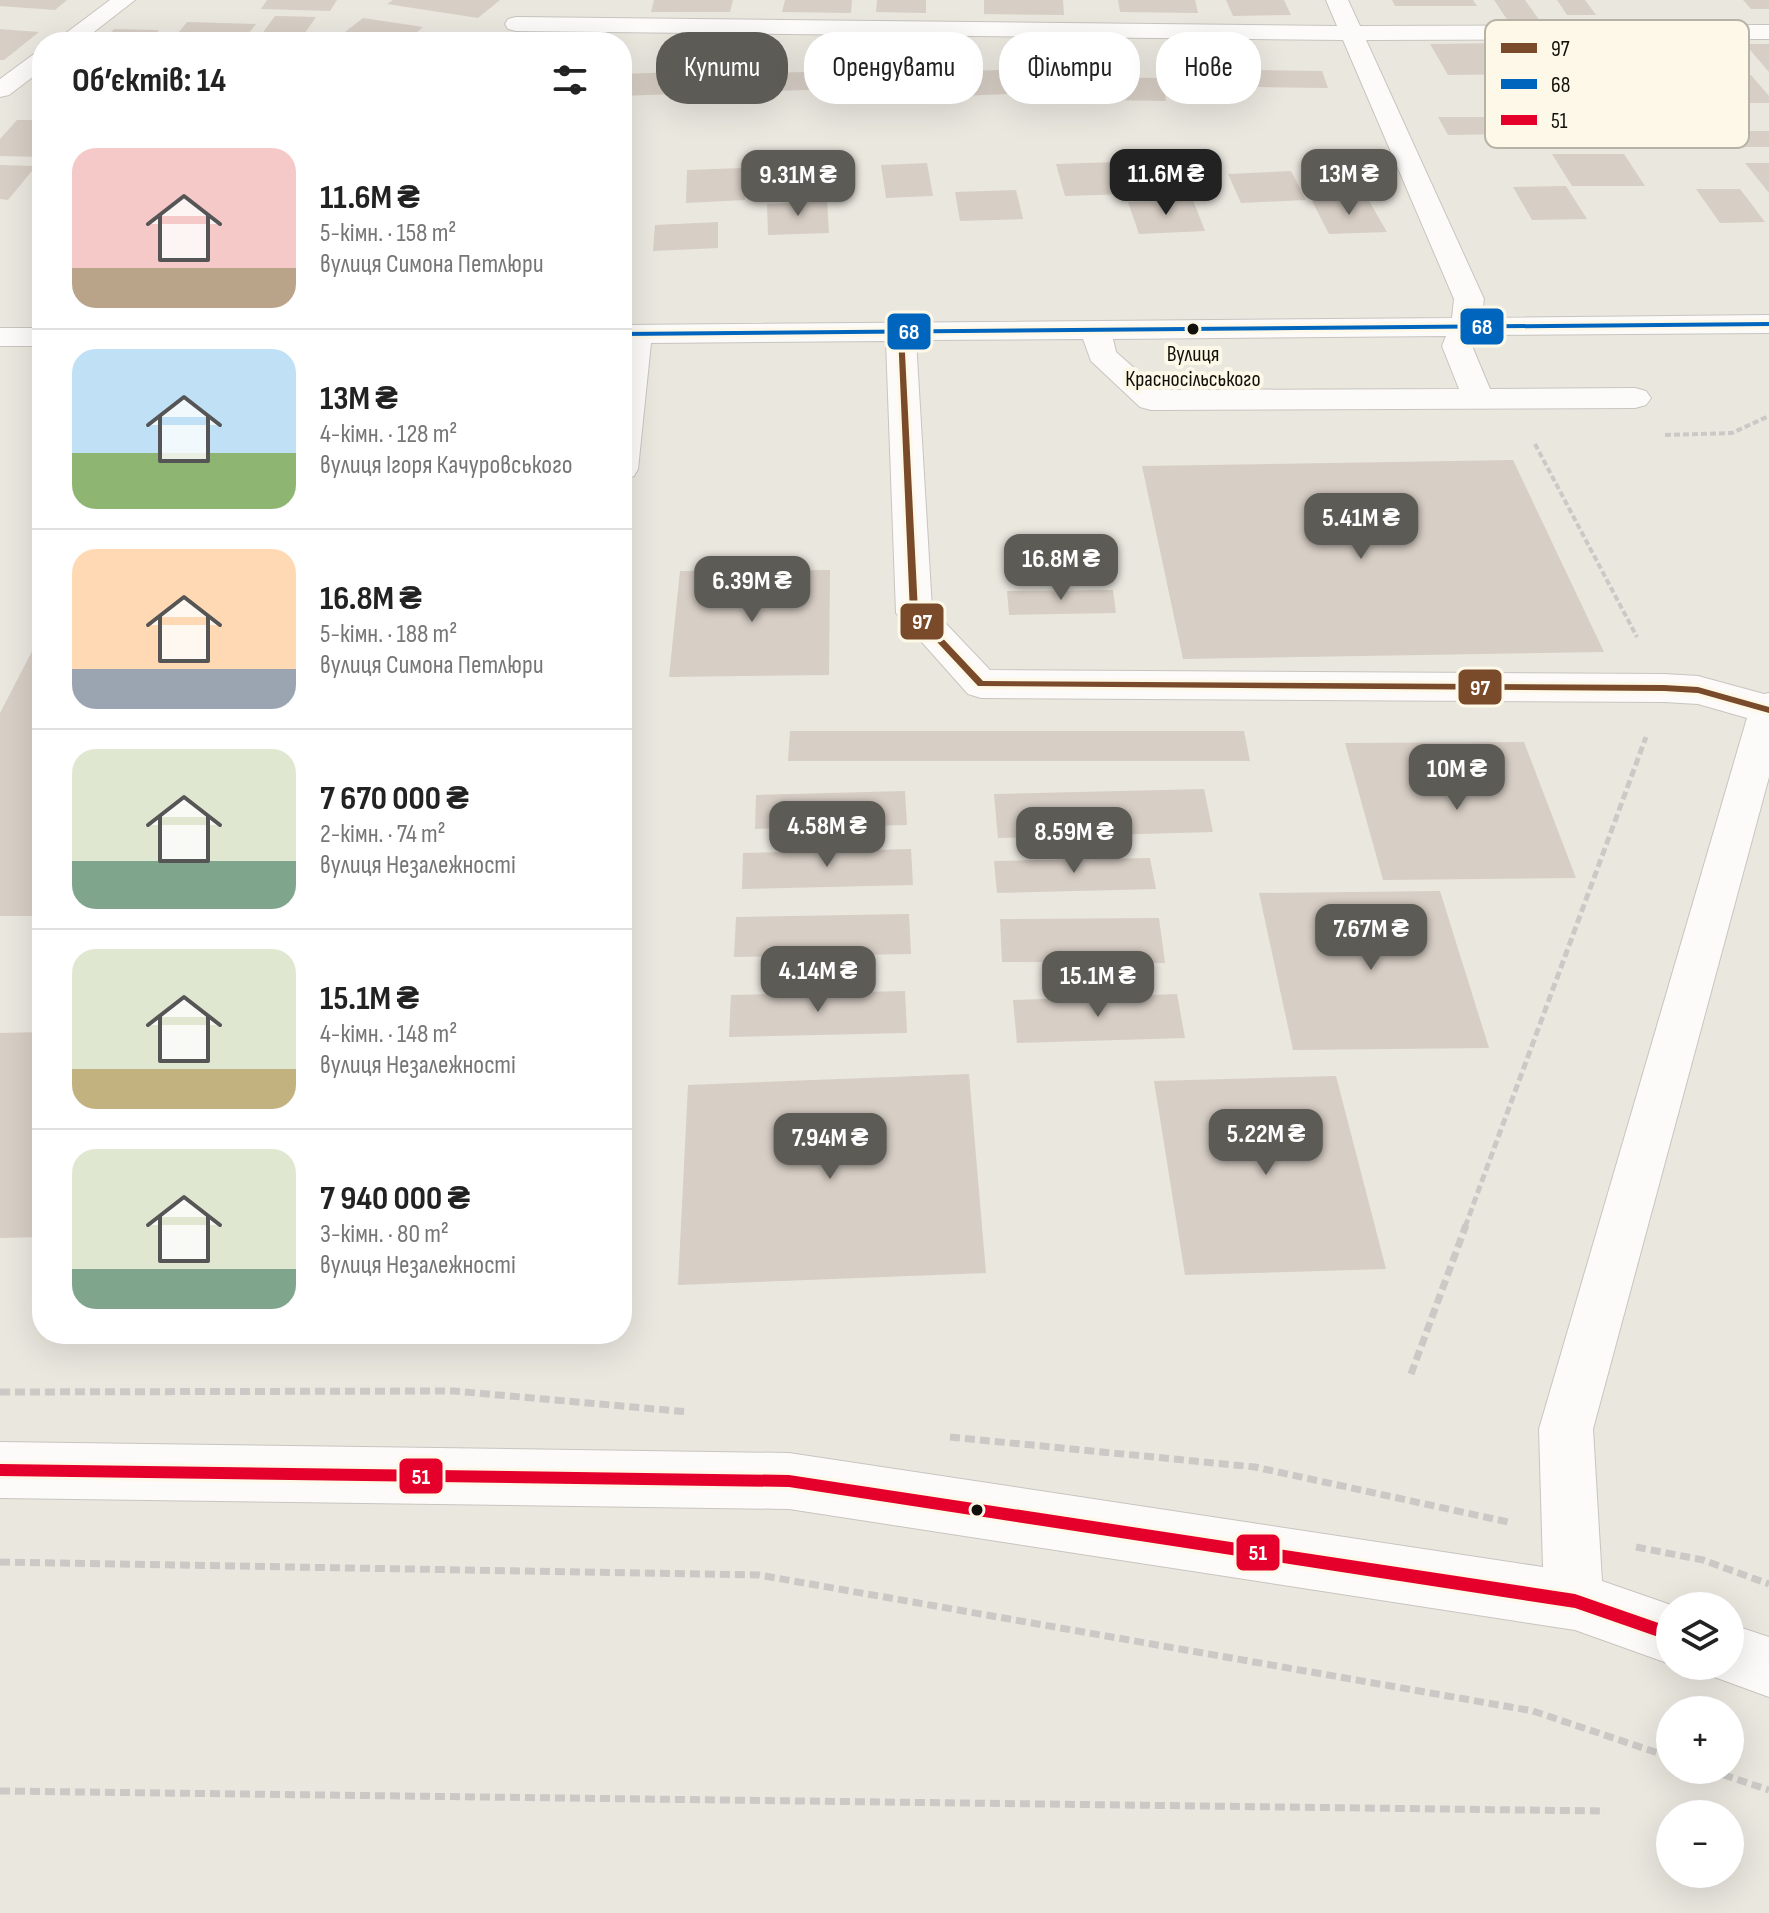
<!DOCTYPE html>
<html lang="uk">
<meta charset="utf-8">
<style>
:root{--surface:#fff;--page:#f6f6f6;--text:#222;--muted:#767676;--line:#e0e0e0;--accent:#5d5b55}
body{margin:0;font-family:"Sofia Sans Condensed",sans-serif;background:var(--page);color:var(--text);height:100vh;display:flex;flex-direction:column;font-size:30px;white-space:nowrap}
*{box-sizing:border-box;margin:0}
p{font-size:26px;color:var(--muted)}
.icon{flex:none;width:44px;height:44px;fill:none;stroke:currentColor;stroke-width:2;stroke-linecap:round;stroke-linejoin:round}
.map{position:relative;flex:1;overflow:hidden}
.sheet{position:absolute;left:32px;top:32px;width:600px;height:1312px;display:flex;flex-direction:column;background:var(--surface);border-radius:32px;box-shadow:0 8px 32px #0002}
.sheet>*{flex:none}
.guide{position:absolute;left:656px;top:32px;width:760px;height:72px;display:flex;gap:16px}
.fabs{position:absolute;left:1656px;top:1592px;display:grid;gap:16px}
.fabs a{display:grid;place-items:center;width:88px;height:88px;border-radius:50%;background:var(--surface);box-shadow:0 8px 32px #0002;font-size:40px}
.price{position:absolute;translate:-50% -68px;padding:0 18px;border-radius:16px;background:var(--accent);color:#fff;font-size:26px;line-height:52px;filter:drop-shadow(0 2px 4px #0008)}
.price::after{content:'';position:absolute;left:50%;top:48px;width:24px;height:18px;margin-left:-12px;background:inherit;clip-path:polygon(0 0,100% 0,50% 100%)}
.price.active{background:#222;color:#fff}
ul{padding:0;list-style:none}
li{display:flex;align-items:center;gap:24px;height:200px;padding:0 40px}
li+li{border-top:2px solid var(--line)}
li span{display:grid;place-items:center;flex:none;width:224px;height:160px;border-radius:24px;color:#555}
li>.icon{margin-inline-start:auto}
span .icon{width:96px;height:96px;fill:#fffc;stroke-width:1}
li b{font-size:34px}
h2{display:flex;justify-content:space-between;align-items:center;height:96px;padding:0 40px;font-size:34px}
.tag{padding:0 28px;border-radius:32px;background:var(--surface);box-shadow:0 8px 32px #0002;font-size:28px;line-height:72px}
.tag.active{background:var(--accent);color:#fff}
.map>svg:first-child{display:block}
.building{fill:#d7cec5}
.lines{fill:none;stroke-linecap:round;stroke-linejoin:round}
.minor-casing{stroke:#c7c5bf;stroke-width:2}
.path-far2{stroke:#cac9c6;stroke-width:4;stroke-dasharray:6 3;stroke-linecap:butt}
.path-far1{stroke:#cac9c6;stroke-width:5;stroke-dasharray:8 4;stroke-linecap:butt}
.path{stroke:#cac9c6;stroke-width:7;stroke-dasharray:10 5;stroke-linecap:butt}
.minor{fill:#fcfbfa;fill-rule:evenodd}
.bus-1-casing{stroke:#fdf8e7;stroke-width:6}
.bus-2-casing{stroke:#fdf8e7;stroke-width:6}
.bus-3-casing{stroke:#fdf8e7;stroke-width:6}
.bus-1{fill:#7a4b2a;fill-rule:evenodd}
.bus-2{fill:#0065bd;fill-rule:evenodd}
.bus-3{fill:#e4002b;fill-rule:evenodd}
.bus-dot{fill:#11100a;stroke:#fdf8e7;stroke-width:3}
.labels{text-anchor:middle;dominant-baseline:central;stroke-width:8;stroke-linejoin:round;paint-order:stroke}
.far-bus-label{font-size:22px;fill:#11100a;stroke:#fdf8e7}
.key{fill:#fdf8e7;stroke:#b6b2a5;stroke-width:2}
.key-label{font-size:22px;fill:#11100a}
.line-badge{stroke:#fdf8e7;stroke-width:3}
.badge-label{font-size:22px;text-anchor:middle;font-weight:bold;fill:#fff}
</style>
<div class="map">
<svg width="1769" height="1913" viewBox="0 0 1769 1913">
<rect width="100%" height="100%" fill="#eae7df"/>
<path class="building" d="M0,0H67L55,10L0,6Z
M267,0H337L330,11L261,9Z
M393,0H500L478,18L387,4Z
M654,0H733L730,12H651Z
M785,0H852L851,13L782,12Z
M877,0H926V13L876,12Z
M984,0H1063L1064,15L984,14Z
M1118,0H1195L1198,13L1120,12Z
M1226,0H1284L1291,15L1233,16Z
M1392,0H1473L1477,6H1395Z
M1494,0H1525L1540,21H1508Z
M1557,0H1585L1596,15H1567Z
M1743,0H1769V9H1751Z
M275,16L316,17L300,40L258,39Z
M363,18L423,27L406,42L345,32Z
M187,22L256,24L242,42H171Z
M0,29L39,32L4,60H0Z
M114,29L159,30L149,42H102Z
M927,42L931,64L860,67L857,45Z
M765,43L766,66L695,69V46Z
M1030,43L1089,44L1092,72L1032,71Z
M1505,43L1525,74L1448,75L1430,44Z
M1745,44H1769V72Z
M1175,52H1234L1240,74L1179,73Z
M1000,70L1007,94L940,97L935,72Z
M1252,70L1322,71L1328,88L1258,87Z
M834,71L836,89L773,91V73Z
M674,72V94L622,96V74Z
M1751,75L1769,96V103H1725L1702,76Z
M1100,77L1162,78L1166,101L1104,100Z
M1438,117H1501L1511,134L1448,135Z
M17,120H42V157L0,156V139Z
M1719,131H1769V147H1732Z
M1552,154H1624L1645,186H1572Z
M1117,162L1128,194L1065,196L1056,164Z
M927,163L933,196L886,198L881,165Z
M1745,163H1769V193Z
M0,165L36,166L8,200L0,199Z
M744,168L745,200L686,203L687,170Z
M1291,171L1306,200L1241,203L1228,174Z
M1566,186L1587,219L1532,220L1513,187Z
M1696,189H1740L1765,222L1720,223Z
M1016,190L1023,219L960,221L955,192Z
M1368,199L1387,232L1329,234L1312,201Z
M1193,200L1205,231L1139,234L1128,202Z
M630,201L628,236H622V202Z
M827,201L829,233L768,235L767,204Z
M718,222V248L653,251L655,225Z
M1513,460L1604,652L1183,659L1142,466Z
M830,570L829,675L669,677L680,571Z
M1113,590L1116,613L1009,615L1007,591Z
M42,632V916H0V713Z
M790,731H1244L1250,761H788Z
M1524,742L1576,878L1383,880L1345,743Z
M1204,789L1213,832L998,838L994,794Z
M905,791L907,825L755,829L756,795Z
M911,849L913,885L742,889L743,853Z
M1150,858L1156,889L997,893L994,861Z
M1440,891L1489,1048L1293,1050L1259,893Z
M909,914L911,954L734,957L736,917Z
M1159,918L1165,963L1002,962L1000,919Z
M905,991L907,1033L729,1037L731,995Z
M1177,994L1185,1038L1017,1043L1013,1000Z
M42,1032V1237L0,1238V1033Z
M969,1074L986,1273L678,1285L688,1085Z
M1336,1076L1386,1269L1185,1275L1154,1081Z"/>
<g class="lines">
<g class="minor-casing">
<path id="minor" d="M110,0H135L81,42H54Z
M1326,0H1348L1360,26L1769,25V39L1366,40L1484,299L1481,318L1769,315V333L1476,335L1472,346L1490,389L1635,388L1646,391L1651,398L1646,405L1635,408L1151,410L1140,407L1091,361L1083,339L916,340L932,609L990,670L1664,674L1698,676L1764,694L1769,693V777L1593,1429L1602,1581L1674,1606H1670V1664L1575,1630L789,1509L0,1498V1442L789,1453L1543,1567L1539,1429L1747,718L1698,704L1664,702L981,698L968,694L896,613L886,341L651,343L638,469L634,476L622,480V325L1452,318L1454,299L1343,40L516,31L508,29L505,24L508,19L516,17L1337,26ZM1446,336L1442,346L1459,389L1159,390L1116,352L1113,339Z
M42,52V70L9,95L0,97V79L34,54Z
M0,328H42V346H0Z
M1730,1624L1769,1637V1697L1709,1675L1705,1666H1730Z"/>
</g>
<path class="path-far2" d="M1665,435L1732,433L1769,416
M1535,444L1637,637"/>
<path class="path-far1" d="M1465,1227L1646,737"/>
<path class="path" d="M1411,1374L1466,1225
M0,1392L454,1391L689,1412
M950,1437L1255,1467L1508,1522
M1636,1547L1703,1560L1769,1584
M0,1562L759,1575L1533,1711L1670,1757
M1709,1770L1769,1790
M0,1791L1605,1811"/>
<use href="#minor" class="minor"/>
<g class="bus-1-casing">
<path id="bus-1" d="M901,331L904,333L918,612L983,681L1664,685L1698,687L1769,707V713L1698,693L1664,691L978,686L910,613L898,333Z"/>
</g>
<g class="bus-2-casing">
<path id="bus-2" d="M1769,322V326L622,336V332Z"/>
</g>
<g class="bus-3-casing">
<path id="bus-3" d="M0,1464L789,1475L1575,1594L1670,1627V1641L1575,1608L789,1487L0,1476Z"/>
</g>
<use href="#bus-1" class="bus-1"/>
<use href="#bus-2" class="bus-2"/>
<use href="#bus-3" class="bus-3"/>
</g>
<g class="bus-dot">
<circle cx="1193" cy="329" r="7"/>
<circle cx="977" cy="1510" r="7"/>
</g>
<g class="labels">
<g class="far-bus-label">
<text x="1193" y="354">Вулиця<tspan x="1193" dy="25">Красносільського</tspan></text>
</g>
</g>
<rect x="1485" y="20" width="264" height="128" rx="12" class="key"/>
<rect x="1501" y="43" width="36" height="10" fill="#7a4b2a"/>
<rect x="1501" y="79" width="36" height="10" fill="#0065bd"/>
<rect x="1501" y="115" width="36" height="10" fill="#e4002b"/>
<g class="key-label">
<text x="1551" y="56">97</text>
<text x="1551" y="92">68</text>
<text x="1551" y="128">51</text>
</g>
<g class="line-badge">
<rect x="1459" y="307" width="46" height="39" rx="8" fill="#0065bd"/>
<rect x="886" y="312" width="46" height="39" rx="8" fill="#0065bd"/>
<rect x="899" y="602" width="46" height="39" rx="8" fill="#7a4b2a"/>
<rect x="1457" y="668" width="46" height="38" rx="8" fill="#7a4b2a"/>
<rect x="398" y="1457" width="46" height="38" rx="8" fill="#e4002b"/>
<rect x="1235" y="1533" width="46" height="39" rx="8" fill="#e4002b"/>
</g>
<g class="badge-label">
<text x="1482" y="334">68</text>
<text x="909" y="339">68</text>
<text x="922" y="629">97</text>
<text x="1480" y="695">97</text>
<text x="421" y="1484">51</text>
<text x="1258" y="1560">51</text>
</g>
</svg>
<div class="fabs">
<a><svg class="icon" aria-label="layers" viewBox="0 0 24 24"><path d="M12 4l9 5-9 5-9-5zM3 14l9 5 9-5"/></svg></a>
<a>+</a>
<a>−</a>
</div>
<b class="price active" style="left:1166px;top:217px">11.6M ₴</b>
<b class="price" style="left:1349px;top:217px">13M ₴</b>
<b class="price" style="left:798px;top:218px">9.31M ₴</b>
<b class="price" style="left:1361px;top:561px">5.41M ₴</b>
<b class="price" style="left:1061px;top:602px">16.8M ₴</b>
<b class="price" style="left:752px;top:624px">6.39M ₴</b>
<b class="price" style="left:1457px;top:812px">10M ₴</b>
<b class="price" style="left:827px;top:869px">4.58M ₴</b>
<b class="price" style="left:1074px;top:875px">8.59M ₴</b>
<b class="price" style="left:1371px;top:972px">7.67M ₴</b>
<b class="price" style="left:818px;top:1014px">4.14M ₴</b>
<b class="price" style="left:1098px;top:1019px">15.1M ₴</b>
<b class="price" style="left:1266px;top:1177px">5.22M ₴</b>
<b class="price" style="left:830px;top:1181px">7.94M ₴</b>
<div class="guide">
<a class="tag active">Купити</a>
<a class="tag">Орендувати</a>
<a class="tag">Фільтри</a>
<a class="tag">Нове</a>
</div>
<section class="sheet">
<h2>Об’єктів: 14<svg class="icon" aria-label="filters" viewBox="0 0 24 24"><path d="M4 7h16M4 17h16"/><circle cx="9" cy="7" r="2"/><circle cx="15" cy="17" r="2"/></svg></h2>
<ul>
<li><span style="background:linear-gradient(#f6c9c9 75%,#b9a48a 0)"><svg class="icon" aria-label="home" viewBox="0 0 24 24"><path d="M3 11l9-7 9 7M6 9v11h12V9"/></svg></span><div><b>11.6M ₴</b><p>5-кімн. · 158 m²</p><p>вулиця Симона Петлюри</p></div></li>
<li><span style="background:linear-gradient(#bfe0f5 65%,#8fb573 0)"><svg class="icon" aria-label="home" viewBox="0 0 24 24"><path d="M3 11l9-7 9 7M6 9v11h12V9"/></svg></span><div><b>13M ₴</b><p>4-кімн. · 128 m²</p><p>вулиця Ігоря Качуровського</p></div></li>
<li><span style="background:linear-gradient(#ffd9b3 75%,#9aa5b1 0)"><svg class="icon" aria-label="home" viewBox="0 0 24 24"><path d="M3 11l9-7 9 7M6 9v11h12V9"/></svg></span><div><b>16.8M ₴</b><p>5-кімн. · 188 m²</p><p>вулиця Симона Петлюри</p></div></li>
<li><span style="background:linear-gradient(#dfe7d0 70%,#7fa58c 0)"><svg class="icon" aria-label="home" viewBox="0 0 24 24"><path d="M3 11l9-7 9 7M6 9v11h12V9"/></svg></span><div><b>7 670 000 ₴</b><p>2-кімн. · 74 m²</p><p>вулиця Незалежності</p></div></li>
<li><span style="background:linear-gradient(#dfe7d0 75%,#c2b280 0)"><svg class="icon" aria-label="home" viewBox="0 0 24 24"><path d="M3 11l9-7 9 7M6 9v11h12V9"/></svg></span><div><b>15.1M ₴</b><p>4-кімн. · 148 m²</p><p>вулиця Незалежності</p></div></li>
<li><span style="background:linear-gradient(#dfe7d0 75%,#7fa58c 0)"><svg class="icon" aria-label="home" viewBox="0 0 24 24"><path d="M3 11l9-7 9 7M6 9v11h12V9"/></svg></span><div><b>7 940 000 ₴</b><p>3-кімн. · 80 m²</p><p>вулиця Незалежності</p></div></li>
</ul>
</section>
</div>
